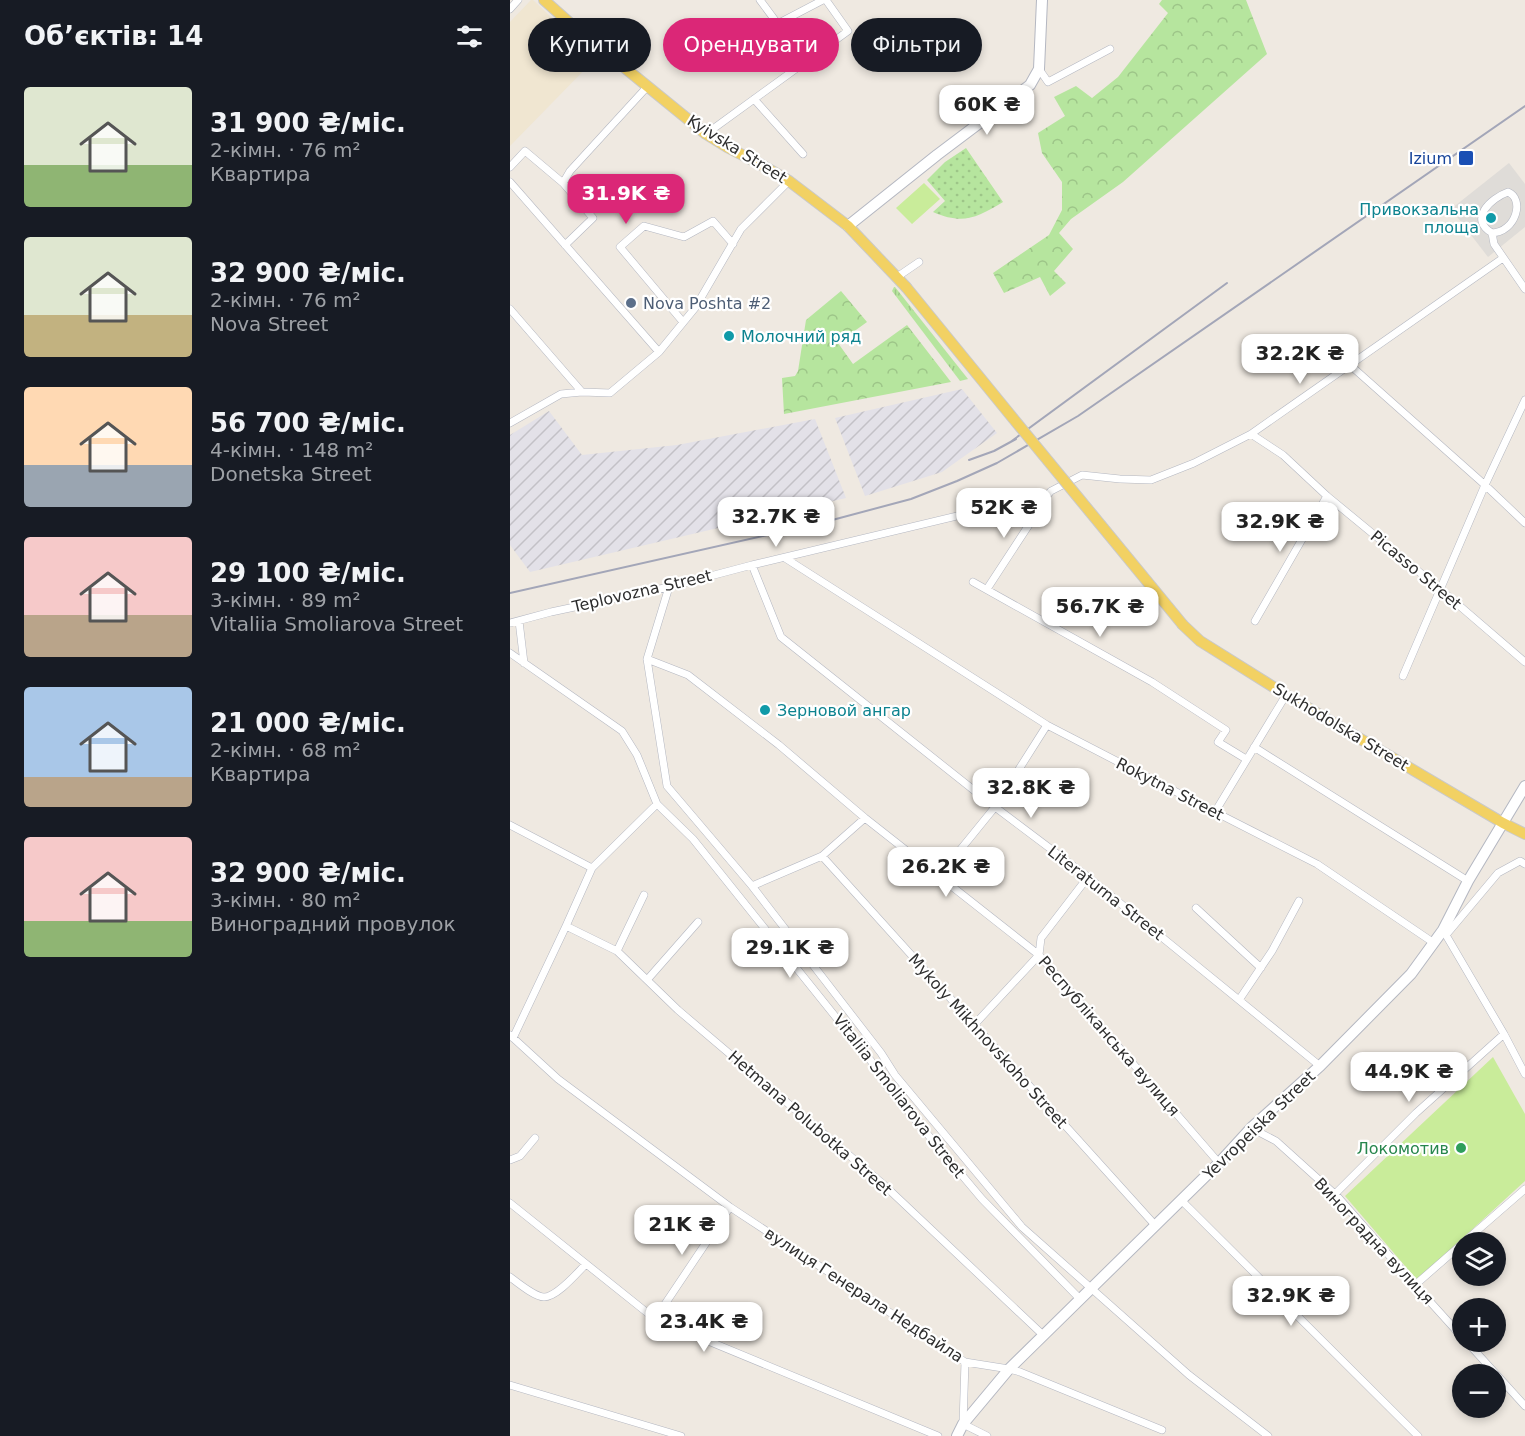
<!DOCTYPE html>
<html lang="uk">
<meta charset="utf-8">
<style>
:root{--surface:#171b24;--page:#242831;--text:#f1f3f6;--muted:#9ea1a6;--accent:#db2777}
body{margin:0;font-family:"DejaVu Sans",sans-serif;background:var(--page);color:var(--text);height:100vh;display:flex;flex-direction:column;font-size:22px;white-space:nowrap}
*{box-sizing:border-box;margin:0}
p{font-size:20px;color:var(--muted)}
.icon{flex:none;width:33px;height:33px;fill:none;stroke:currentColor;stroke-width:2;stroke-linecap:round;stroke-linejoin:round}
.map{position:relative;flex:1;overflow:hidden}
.sheet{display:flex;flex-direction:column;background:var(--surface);width:510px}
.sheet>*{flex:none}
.hud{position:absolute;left:18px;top:18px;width:570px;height:54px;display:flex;gap:12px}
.tools{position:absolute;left:942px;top:1232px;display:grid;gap:12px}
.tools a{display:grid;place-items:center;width:54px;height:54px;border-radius:50%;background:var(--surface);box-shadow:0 3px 9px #0003;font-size:30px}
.price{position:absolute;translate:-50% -51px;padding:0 14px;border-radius:12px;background:#fff;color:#222;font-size:20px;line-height:39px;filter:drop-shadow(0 2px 3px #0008)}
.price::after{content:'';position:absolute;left:50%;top:36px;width:18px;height:14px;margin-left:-9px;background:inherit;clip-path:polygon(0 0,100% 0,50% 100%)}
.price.selected{background:var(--accent);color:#fff}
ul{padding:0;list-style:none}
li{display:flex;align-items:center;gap:18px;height:150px;padding:0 24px}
li span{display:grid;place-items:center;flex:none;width:168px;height:120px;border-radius:6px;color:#555}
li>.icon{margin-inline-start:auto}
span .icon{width:72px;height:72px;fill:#fffc;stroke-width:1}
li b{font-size:26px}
h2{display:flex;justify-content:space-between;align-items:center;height:72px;padding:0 24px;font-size:26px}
.tag{padding:0 21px;border-radius:27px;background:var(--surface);box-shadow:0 3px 9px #0003;font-size:21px;line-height:54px}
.tag.selected{background:var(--accent);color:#fff}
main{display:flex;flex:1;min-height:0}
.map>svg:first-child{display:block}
.industrial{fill:url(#industrial-furrows)}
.education{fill:#f0e6d1}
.grass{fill:url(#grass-tufts)}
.forest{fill:url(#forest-crowns)}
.park{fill:url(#park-dots)}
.pitch{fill:#c9ec9a}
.plaza{fill:#dfdcd8}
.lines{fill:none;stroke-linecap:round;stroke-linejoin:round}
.street-casing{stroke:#b4b7c1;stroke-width:8}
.secondary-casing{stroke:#b4b7c1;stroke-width:12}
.primary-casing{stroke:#c9c9c9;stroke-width:12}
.street{stroke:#fff;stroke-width:7}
.secondary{stroke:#fff;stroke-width:10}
.primary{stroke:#f2d163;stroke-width:10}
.rail{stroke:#a3a6b8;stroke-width:2}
.primary-bridge-casing{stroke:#c9c9c9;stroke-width:12;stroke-linecap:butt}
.primary-bridge{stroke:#f2d163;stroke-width:10}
.transit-dot{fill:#1a4fb4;stroke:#fff;stroke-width:2}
.culture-dot{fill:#0f9aa8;stroke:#fff;stroke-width:2}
.service-dot{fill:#5c6f8a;stroke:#fff;stroke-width:2}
.leisure-dot{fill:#2e9e5b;stroke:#fff;stroke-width:2}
.labels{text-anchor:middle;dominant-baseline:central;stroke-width:4.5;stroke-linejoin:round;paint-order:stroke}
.street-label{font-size:16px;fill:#2e2e2e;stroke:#fff}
.transit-label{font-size:16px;fill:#164399;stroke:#fff;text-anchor:end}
.culture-label{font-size:16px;fill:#0d838f;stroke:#fff;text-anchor:start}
.service-label{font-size:16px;fill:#4e5e75;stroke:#fff;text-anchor:start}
.leisure-label{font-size:16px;fill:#27864d;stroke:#fff;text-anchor:end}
</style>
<main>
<section class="sheet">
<h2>Об’єктів: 14<svg class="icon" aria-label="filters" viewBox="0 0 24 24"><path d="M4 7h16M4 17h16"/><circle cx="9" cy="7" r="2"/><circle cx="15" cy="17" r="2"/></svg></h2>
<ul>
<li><span style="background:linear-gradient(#dfe7d0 65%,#8fb573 0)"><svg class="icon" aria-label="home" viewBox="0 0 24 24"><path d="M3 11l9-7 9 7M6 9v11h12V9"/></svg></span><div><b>31 900 ₴/міс.</b><p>2-кімн. · 76 m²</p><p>Квартира</p></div></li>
<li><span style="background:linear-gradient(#dfe7d0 65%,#c2b280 0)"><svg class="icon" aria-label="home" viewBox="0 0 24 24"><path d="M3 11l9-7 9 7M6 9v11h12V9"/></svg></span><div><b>32 900 ₴/міс.</b><p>2-кімн. · 76 m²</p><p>Nova Street</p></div></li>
<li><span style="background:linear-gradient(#ffd9b3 65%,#9aa5b1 0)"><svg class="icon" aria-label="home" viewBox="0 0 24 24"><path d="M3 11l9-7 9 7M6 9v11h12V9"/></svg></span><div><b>56 700 ₴/міс.</b><p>4-кімн. · 148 m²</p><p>Donetska Street</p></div></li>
<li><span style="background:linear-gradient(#f6c9c9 65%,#b9a48a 0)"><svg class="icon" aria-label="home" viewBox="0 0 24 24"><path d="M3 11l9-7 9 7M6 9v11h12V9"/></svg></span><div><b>29 100 ₴/міс.</b><p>3-кімн. · 89 m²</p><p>Vitaliia Smoliarova Street</p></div></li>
<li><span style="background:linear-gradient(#a9c7e8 75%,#b9a48a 0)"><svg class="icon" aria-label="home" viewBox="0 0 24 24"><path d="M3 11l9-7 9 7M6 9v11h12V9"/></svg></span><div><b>21 000 ₴/міс.</b><p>2-кімн. · 68 m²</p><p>Квартира</p></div></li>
<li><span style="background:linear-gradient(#f6c9c9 70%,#8fb573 0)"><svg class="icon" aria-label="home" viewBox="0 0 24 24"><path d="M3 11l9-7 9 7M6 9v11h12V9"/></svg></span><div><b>32 900 ₴/міс.</b><p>3-кімн. · 80 m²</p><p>Виноградний провулок</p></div></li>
</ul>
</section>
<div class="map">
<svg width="1015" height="1436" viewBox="0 0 1015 1436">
<defs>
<pattern id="industrial-furrows" width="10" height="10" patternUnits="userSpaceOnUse" patternTransform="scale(1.5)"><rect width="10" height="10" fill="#e3e1e8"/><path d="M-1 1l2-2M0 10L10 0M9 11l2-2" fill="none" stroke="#c3c1c7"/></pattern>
<pattern id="grass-tufts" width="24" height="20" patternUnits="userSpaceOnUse" patternTransform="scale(1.5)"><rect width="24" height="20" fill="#b6e59e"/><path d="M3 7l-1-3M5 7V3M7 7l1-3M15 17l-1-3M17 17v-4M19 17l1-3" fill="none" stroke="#9dc588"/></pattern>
<pattern id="forest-crowns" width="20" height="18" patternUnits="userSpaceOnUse" patternTransform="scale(1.5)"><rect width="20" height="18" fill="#b6e59e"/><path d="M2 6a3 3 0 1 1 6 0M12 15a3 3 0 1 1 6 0" fill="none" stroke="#9dc588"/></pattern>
<pattern id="park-dots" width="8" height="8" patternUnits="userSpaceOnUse" patternTransform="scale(1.5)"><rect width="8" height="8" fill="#b6e59e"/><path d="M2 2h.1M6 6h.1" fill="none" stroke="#9dc588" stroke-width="1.8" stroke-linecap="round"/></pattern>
</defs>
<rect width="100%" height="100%" fill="#efe9e1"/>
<path class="industrial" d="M452,389L487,433L432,472L355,496L325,418Z
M39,411L72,455L167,445L305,419L336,498L20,572L0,545V435Z"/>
<path class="education" d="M21,0H23L85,59L0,146V22Z"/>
<path class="grass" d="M384,287H385L458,379L450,381L382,291Z"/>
<path class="forest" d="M652,0H736L757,54L613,182L561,219L549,233L563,249L544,271L556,283L540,296L530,277L494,293L483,273L539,235L552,210V182L532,153L528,133L555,116L544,97L566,86L582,98L608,77L658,13L649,4Z
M331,291L357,322L328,343L343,364L397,325L441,382L274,414L272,378L285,376L288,371L296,320Z"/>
<path class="park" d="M456,148L493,202C466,218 453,225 423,212L435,201L417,180L435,162Z"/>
<path class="pitch" d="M414,183L430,199L402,224L386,208Z
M983,1057L1015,1114V1181L907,1280L835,1196Z"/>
<path class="plaza" d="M999,163L1015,184V227L978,257L941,209Z"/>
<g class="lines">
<g class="street-casing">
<path id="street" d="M250,0L296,62
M0,9L8,0
M267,24L313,0
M529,69L538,82L600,49
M244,99L293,154
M196,134L338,31L316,0
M0,167L15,151L53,183
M0,182L149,352
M998,192C1015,199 1006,232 982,233C958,219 981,198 998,192Z
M982,233L984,244L1015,289
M55,245L83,218L53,183L60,171L137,87
M387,277L409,262
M0,309L72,392
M173,322L110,247L134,226L174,237L203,221L223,244
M840,365L975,485L1015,523
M0,423L51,394L72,392L100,393L149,352L185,308L231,229L279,181
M741,434L773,455L817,496L930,589L1015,662
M275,558L537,725L705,812L807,864L924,943
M242,565L271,637L485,807L578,877L810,1066
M463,582L642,682L716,730L708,742L736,759
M159,587L137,659L157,786L242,886L371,1053L385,1075L512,1227L679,1375L758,1436
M477,589L526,514L532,501
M9,621L14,663
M745,621L817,496
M0,623L41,612L159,587L242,565L518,499L532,501L541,491L572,475L610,479L641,480L684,463L741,434L993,258
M0,653L112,731L127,755L147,804L183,839L361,1061L376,1085L472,1199L570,1299
M137,659L178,675L269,745L355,818L529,955L709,1163
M893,676L975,485L1015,400
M744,747L958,881
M705,812L776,695
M0,825L82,868
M312,856L645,1225
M429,876L485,807L537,725
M242,886L312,856L355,818
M686,908L751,968
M56,926L107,951L168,1010L373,1184L533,1335
M933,930L994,1034L1015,1074
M936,935L988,873L1010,861L1015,864
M107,951L134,895
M137,980L188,922
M729,1000L762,951L789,901
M464,1025L529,955L531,938L578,877
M0,1035L48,1079L220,1207L455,1362L499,1369L510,1372L652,1430
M3,1038L56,926L82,868L147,804
M741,1128L766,1141L827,1196L905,1285L952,1337
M0,1160L10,1156L25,1138
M825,1194L906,1113L994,1034
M671,1200L908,1436
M0,1203L145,1319L428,1436
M954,1242L1015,1189
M0,1277C8,1283 25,1297 34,1297C47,1297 67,1273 76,1264
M905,1285L952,1244
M145,1319L220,1207
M956,1341L1015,1406
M455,1362L453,1424L477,1436
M0,1385L171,1436"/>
</g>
<g class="secondary-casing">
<path id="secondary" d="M338,226L427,155L520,85L529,69L532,0
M447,1436L453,1424L499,1369L709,1163L741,1128L810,1066L901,974L933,930L958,881L1015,786"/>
</g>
<g class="primary-casing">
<path id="primary" d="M34,0L61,24L196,134L217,147L250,164L279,181L338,226L396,287
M673,625L690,641L776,695L993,823L1015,834"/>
</g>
<use href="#street" class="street"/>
<use href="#secondary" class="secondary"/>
<use href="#primary" class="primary"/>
<path class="rail" d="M499,443L717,283
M459,460L484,451L506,439
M0,593L311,523L401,499L447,481L487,463L568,416L1015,106"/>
<g class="primary-bridge-casing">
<path id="primary-bridge" d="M396,287L502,417L673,625"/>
</g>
<use href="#primary-bridge" class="primary-bridge"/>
</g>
<rect class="transit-dot" x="948" y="150" width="16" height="16" rx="3"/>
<g class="culture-dot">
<circle cx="981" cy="218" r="6"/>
<circle cx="219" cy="336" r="6"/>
<circle cx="255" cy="710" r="6"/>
</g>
<circle class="service-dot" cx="121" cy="303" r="6"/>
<circle class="leisure-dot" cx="951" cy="1148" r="6"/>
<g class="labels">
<g class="street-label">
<text transform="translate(227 149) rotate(32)">Kyivska Street</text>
<text transform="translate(906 570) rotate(40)">Picasso Street</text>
<text transform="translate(132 591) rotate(-13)">Teplovozna Street</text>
<text transform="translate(831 727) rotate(31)">Sukhodolska Street</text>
<text transform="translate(660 789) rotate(27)">Rokytna Street</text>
<text transform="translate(596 893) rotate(38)">Literaturna Street</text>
<text transform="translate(599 1036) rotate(49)">Республіканська вулиця</text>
<text transform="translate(478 1041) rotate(48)">Mykoly Mikhnovskoho Street</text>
<text transform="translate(389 1096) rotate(52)">Vitaliia Smoliarova Street</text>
<text transform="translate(300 1123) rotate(41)">Hetmana Polubotka Street</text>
<text transform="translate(749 1125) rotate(-44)">Yevropeiska Street</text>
<text transform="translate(864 1241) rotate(47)">Виноградна вулиця</text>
<text transform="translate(354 1295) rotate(33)">вулиця Генерала Недбайла</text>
</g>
<g class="transit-label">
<text x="942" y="158">Izium</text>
</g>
<g class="culture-label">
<text x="969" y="209" text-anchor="end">Привокзальна<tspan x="969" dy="18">площа</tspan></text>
<text x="231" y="336">Молочний ряд</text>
<text x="267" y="710">Зерновой ангар</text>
</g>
<g class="service-label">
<text x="133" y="303">Nova Poshta #2</text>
</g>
<g class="leisure-label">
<text x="939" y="1148">Локомотив</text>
</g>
</g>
</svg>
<div class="tools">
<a><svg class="icon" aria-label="layers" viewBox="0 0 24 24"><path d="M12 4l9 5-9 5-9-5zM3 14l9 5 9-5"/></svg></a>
<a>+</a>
<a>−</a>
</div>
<b class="price" style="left:477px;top:136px">60K ₴</b>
<b class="price selected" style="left:116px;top:225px">31.9K ₴</b>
<b class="price" style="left:790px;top:385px">32.2K ₴</b>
<b class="price" style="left:494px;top:539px">52K ₴</b>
<b class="price" style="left:266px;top:548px">32.7K ₴</b>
<b class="price" style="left:770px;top:553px">32.9K ₴</b>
<b class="price" style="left:590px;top:638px">56.7K ₴</b>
<b class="price" style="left:521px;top:819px">32.8K ₴</b>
<b class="price" style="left:436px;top:898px">26.2K ₴</b>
<b class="price" style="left:280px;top:979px">29.1K ₴</b>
<b class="price" style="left:899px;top:1103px">44.9K ₴</b>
<b class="price" style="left:172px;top:1256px">21K ₴</b>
<b class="price" style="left:781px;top:1327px">32.9K ₴</b>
<b class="price" style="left:194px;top:1353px">23.4K ₴</b>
<div class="hud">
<a class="tag">Купити</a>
<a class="tag selected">Орендувати</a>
<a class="tag">Фільтри</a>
</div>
</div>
</main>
